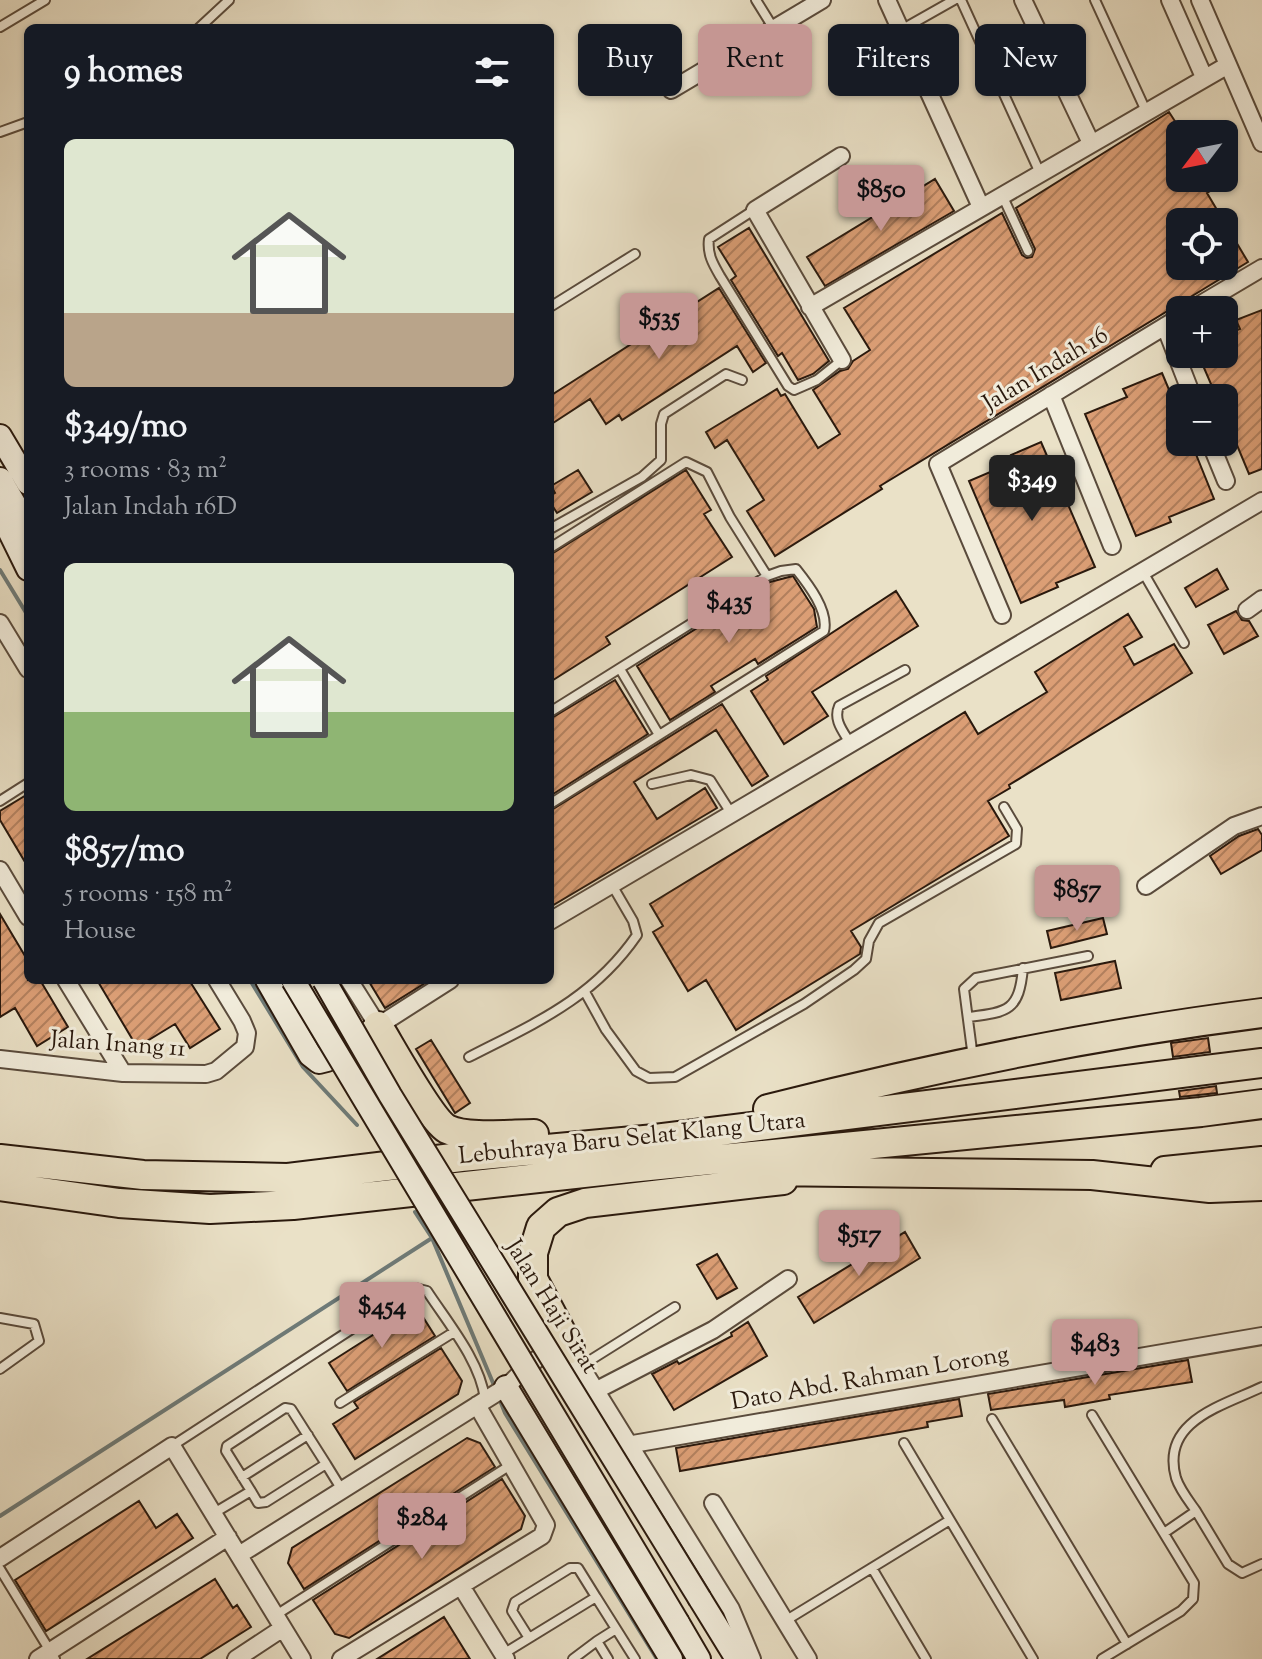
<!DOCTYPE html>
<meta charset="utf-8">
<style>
:root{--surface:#171b24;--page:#20242c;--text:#f1f3f6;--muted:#9ea1a6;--accent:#c59692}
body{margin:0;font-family:"Sorts Mill Goudy",serif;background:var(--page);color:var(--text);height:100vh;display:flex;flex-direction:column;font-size:30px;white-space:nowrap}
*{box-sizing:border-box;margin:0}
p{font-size:26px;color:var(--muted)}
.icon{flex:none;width:44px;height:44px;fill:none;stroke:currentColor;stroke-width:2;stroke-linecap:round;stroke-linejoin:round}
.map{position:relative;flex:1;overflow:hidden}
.sheet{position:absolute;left:24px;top:24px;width:530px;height:960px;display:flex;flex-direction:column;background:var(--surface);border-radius:12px;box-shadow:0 2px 6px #0004}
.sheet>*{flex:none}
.banner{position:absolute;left:578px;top:24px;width:564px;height:72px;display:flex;gap:16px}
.needle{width:52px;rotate:238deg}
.fabs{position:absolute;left:1166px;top:120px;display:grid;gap:16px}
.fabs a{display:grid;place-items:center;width:72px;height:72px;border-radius:12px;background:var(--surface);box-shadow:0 2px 6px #0004;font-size:40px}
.price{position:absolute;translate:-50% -68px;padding:0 18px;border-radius:8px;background:var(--accent);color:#111;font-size:26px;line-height:52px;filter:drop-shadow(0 2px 4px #0008)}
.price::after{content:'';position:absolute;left:50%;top:48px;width:24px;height:18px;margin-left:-12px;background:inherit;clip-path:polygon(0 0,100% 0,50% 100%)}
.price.current{background:#222;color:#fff}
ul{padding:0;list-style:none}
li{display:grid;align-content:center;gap:16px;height:424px;padding:0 40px}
li span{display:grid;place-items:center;height:248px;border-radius:12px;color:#555}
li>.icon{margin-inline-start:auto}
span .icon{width:144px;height:144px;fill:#fffc;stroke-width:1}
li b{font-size:34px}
h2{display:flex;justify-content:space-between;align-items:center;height:96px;padding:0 40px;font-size:34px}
.pill{padding:0 28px;border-radius:12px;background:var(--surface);box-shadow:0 2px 6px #0004;font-size:28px;line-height:72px}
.pill.current{background:var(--accent);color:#111}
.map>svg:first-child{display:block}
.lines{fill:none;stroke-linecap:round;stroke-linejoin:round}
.stream{stroke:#6e7a77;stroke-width:4}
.building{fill:url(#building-hatch);stroke:#2a190d;stroke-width:2;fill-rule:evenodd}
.lane-casing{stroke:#5a4b3c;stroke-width:12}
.street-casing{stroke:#5a4b3c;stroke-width:20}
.secondary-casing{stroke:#2a190d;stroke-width:26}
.highway-casing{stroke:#2a190d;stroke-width:32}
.lane{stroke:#f1ecdb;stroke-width:8}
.street{stroke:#f1ecdb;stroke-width:16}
.secondary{stroke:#f1ecdb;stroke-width:22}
.highway{stroke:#eae1c7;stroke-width:28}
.secondary-bridge-casing{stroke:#2a190d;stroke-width:26;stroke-linecap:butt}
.secondary-bridge{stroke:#f1ecdb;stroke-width:22}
.labels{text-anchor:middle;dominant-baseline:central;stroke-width:6;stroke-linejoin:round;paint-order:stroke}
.street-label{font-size:24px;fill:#2a190d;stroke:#f1ecdb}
</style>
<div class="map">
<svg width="1262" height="1659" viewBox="0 0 1262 1659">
<defs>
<pattern id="building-hatch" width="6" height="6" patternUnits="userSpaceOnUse" patternTransform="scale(2)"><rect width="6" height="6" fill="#db9e75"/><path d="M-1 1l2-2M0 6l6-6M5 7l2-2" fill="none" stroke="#b2805e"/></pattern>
</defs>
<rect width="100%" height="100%" fill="#eae1c7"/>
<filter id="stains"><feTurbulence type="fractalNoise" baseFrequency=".0025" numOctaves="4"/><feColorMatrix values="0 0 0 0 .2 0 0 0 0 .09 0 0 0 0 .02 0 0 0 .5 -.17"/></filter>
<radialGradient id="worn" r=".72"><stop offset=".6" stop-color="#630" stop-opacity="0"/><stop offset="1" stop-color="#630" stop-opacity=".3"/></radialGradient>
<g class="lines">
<path class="stream" d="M0,570L28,616
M250,980L303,1067L357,1125
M415,1212L432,1238
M499,1398L505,1413L657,1659
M0,1516L432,1238L496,1390"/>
</g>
<path class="building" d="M1169,112L1180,129V178H1232L1207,193L1248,262L880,486L882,489L775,556L747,511L764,500L727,440L715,448L706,432L777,389L781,396L785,394L818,448L840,434L813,390L840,371L848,369L853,361L870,350L844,308L1002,213L1022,255L1027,258L1032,257L1035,249L1016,208ZM1180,222H1224V266H1180Z
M935,179L954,211L825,286L807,257Z
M749,228L829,361L813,374L798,380L782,353L778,356L731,280L736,276L718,247Z
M719,288L766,363L753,372L737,346L622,420L619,415L606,424L590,399L550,425V396Z
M1262,310V469L1249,474L1224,414V398H1217L1198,354H1224V335L1240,329L1236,320Z
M1162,373L1180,416V442H1191L1214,499L1169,517L1171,522L1136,536L1085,414L1127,397L1123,389Z
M1041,442L1095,567L1056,583L1058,587L1021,603L969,481L1014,462L1011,455Z
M578,470L592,492L557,513L550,502V496L555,493L551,486Z
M686,470L711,510L704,514L732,557L606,637L610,644L550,682V555Z
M1217,569L1228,589L1196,607L1185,588Z
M793,576L814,609L817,627L758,664L755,659L711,686L715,692L670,720L637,666L770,582Z
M896,591L918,626L812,692L828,716L784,744L751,691L768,680L766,676Z
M1236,611L1242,620L1249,621L1258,636L1224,654L1208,625Z
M1128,614L1142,637L1124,647L1134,665L1174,644L1192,673L1009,785L1010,788L988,801L1009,836L851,931L861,947L860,954L736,1030L706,980L688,991L653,932L663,926L650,904L965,712L978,734L1047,692L1035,672Z
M615,680L648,734L550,796V719Z
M722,704L768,776L752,786L716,730L634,782L657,819L705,788L717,808L550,907V811Z
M28,794V867L0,820V811Z
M1258,829L1262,835V850L1221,874L1210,856L1239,836Z
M0,914L28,961V980H40L68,1027L37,1046L15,1008L0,1017Z
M1103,918L1107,934L1051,948L1047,931Z
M1115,961L1121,988L1061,1000L1055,973Z
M97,980H189L220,1029L190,1048L175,1024L137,1047Z
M368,980H430L385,1008Z
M1208,1038L1210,1052L1173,1057L1171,1043Z
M431,1040L470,1103L455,1113L416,1049Z
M1216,1086L1217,1093L1180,1097L1179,1091Z
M905,1232L920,1258L814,1323L798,1297Z
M717,1254L737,1288L717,1299L697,1265Z
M409,1312L421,1314L435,1336L347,1391L329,1363Z
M748,1322L767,1356L674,1410L652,1374L677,1361L679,1364L732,1336L731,1333Z
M441,1348L462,1381L458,1394L355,1459L333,1424L358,1408L354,1402Z
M1188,1360L1192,1382L1109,1395L1110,1399L1065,1407L1064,1400L991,1410L988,1394Z
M959,1399L962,1416L927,1422L928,1427L680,1471L676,1448Z
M467,1438L480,1443L495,1467L304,1589L288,1563L292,1548Z
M502,1479L525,1516L521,1529L349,1638L335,1634L313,1600Z
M139,1501L156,1528L177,1514L193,1538L46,1631L15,1580Z
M215,1579L233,1608L237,1605L251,1627L200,1659H87Z
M444,1617L470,1659H377Z"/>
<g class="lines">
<g class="lane-casing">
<path id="lane" d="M756,0L774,29
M961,0L1040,173
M1095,0L1146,111
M0,27L45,0
M199,28L229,0
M901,30L954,0
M0,132L28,122
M1002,195L1028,251
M754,210L709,239C707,254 713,264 720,276L788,386L794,390L817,380L842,360
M550,307L635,254
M550,529L642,477L661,460V424L664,414L726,374L742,380
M550,548L686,462L707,472L730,517L767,576
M1143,572L1184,643
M620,669L659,735
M550,712L767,576L781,571L796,569C808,584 829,611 824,631L550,804
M850,743C843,731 833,720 839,706L905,670
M652,784L691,775L710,780L731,813
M0,801L28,783
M585,992L606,1030L636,1071L649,1078L675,1077L804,1004L854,970L866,959L869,941L879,923L1016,844L1017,829L1004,807
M969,1017C1008,1012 1019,1011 1023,968
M469,1057C535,1023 593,999 637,935L633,921L612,885
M973,1058L964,989L976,978L1088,956
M0,1318L34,1324L39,1341L0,1369
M581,1366L675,1307
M340,1403L454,1332
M1092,1415L1194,1583L1193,1599L1181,1611L1102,1659
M992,1419L1127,1644
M904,1443L1033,1659
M172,1446L415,1288L427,1291C448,1323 480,1361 485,1399
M326,1464L342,1490
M242,1477L308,1435
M1196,1511L1228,1564L1242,1573L1262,1564
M214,1513L251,1491L226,1451L227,1446L285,1408L291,1409L326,1464L266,1502L258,1503L251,1491
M1164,1533L1196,1511C1189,1501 1180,1490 1176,1478C1160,1421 1222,1406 1262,1387
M872,1568L926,1659
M0,1569L55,1659
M276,1615L512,1464
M785,1621L950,1520
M529,1638L512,1611L515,1602L570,1568H578L596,1597
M503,1654L596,1597L635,1659
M573,1659L597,1641
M608,1659L597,1641L616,1629"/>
</g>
<g class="street-casing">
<path id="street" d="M887,0L981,207
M1023,0L1091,143
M1170,0L1204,77
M1200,0L1262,143
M671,90L822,0
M841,156L755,210L842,360
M810,307L1228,65
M1191,310L1262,268
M1165,326L1193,398
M1051,395L1112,546
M1210,442L1226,481
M1247,610L1262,599
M1002,615L938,464L1180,317
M0,623L28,669
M0,870L28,917
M1146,886L1234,826L1262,816
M550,921L1262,501
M66,980L123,1073
M349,980L378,1026L450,980
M0,1059L123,1073L206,1074L216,1071L245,1047L247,1033L242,1021L217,980
M595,1391L713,1330L788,1279
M627,1445L1262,1336
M713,1503L808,1659
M239,1555L506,1387C526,1369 541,1348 570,1349L731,1609L752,1659
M0,1558L172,1446L302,1659
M461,1586L506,1659
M38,1659L228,1537
M236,1659L283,1628
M341,1659L542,1536L546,1525L477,1405"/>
</g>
<g class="secondary-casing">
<path id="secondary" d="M0,436L28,483
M0,479L28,527
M0,512L28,569
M267,980L310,1055L319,1062L327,1060L374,1029
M506,1387L671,1659
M700,1599L737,1659
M678,1623L699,1659"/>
</g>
<g class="highway-casing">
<path id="highway" d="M378,1026C391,1047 430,1119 447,1129C467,1139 511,1134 534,1134
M768,1109C930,1068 1096,1034 1262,1013
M0,1159L143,1175L288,1178L461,1157L655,1139L1262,1063
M760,1171L1092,1175L1210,1188L1262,1186
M1165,1171L1262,1161
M0,1186L119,1203L210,1209L293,1205L629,1168L1201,1112L1262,1104
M570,1349L533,1279V1253L541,1227L558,1212L585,1203L783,1180"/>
</g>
<use href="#lane" class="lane"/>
<use href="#street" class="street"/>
<use href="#secondary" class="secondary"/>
<use href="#highway" class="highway"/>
<g class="secondary-bridge-casing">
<path id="secondary-bridge" d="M293,980L678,1623
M324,980L390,1095L700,1599"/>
</g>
<use href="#secondary-bridge" class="secondary-bridge"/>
</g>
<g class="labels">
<g class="street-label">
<text transform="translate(1046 370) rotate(-31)">Jalan Indah 16</text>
<text transform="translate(118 1045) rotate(4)">Jalan Inang 11</text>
<text transform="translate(632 1139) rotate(-6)">Lebuhraya Baru Selat Klang Utara</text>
<text transform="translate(551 1307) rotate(58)">Jalan Haji Sirat</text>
<text transform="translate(870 1379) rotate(-10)">Dato Abd. Rahman Lorong</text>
</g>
</g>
<rect width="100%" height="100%" filter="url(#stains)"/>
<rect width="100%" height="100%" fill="url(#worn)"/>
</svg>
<div class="fabs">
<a><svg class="needle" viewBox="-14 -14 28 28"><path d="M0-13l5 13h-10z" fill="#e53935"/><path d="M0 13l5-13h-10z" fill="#9ea1a6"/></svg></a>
<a><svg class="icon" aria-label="locate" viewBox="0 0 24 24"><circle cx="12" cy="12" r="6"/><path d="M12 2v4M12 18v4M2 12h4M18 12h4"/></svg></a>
<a>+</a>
<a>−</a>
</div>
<b class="price" style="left:881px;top:233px">$850</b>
<b class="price" style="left:659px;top:361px">$535</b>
<b class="price current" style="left:1032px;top:523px">$349</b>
<b class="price" style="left:729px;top:645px">$435</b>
<b class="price" style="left:1077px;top:933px">$857</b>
<b class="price" style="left:859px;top:1278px">$517</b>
<b class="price" style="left:382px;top:1350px">$454</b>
<b class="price" style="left:1095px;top:1387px">$483</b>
<b class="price" style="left:422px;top:1561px">$284</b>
<div class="banner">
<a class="pill">Buy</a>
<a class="pill current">Rent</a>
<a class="pill">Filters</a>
<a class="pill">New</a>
</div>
<section class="sheet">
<h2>9 homes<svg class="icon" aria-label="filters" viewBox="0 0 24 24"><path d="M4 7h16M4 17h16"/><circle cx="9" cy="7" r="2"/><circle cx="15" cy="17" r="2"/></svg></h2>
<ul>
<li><span style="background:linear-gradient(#dfe7d0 70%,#b9a48a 0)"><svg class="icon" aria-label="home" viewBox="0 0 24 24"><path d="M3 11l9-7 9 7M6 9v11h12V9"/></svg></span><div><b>$349/mo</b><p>3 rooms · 83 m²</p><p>Jalan Indah 16D</p></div></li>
<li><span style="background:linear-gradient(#dfe7d0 60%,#8fb573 0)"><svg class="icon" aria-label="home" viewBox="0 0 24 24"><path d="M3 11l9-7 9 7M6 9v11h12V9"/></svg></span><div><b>$857/mo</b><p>5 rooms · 158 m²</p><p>House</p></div></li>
</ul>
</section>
</div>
